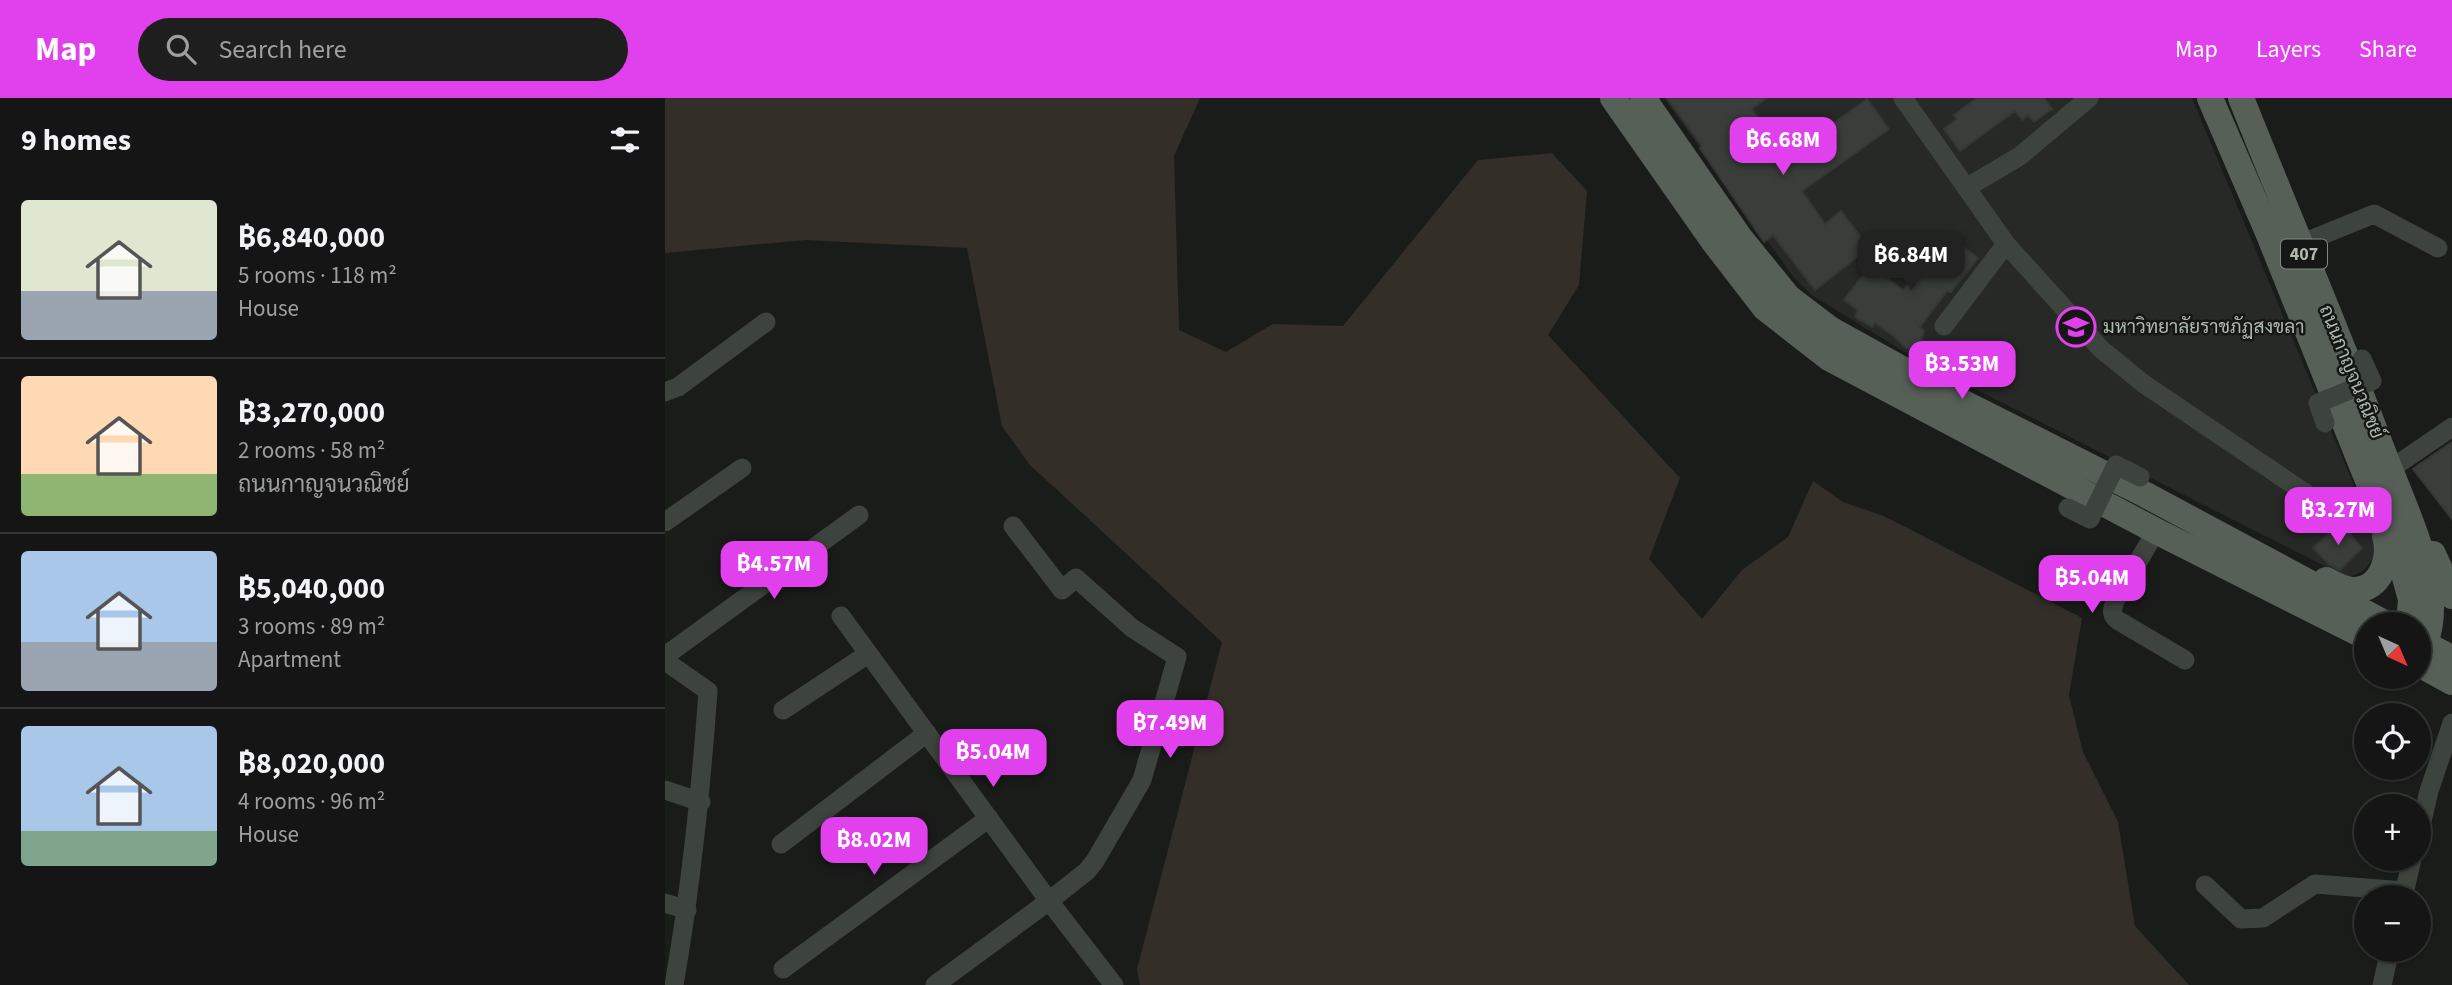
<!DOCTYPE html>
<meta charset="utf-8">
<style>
:root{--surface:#141514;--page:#1d1e1d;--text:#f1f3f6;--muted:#9d9fa0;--line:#333434;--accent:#e140ed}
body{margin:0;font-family:"Source Sans 3",Sarabun,sans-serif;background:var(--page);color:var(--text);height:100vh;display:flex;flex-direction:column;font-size:26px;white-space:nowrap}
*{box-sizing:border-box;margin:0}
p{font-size:23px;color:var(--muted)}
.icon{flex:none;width:38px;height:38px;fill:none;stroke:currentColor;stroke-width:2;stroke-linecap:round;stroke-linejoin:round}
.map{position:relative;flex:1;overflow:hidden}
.side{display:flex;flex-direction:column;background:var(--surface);width:665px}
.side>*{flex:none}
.needle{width:46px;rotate:136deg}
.fabs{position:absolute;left:1689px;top:514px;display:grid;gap:14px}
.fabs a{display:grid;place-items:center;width:77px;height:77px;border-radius:50%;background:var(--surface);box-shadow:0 2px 5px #0004,0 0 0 2px var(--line);font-size:35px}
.price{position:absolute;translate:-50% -60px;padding:0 16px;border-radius:14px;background:var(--accent);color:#fff;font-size:23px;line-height:46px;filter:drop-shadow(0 2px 4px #0008)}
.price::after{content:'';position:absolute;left:50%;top:42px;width:21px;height:16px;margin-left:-10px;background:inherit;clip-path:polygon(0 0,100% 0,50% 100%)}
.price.active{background:#222;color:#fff}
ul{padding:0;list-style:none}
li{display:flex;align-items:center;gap:21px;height:175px;padding:0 21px}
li+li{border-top:2px solid var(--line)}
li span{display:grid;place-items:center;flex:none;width:196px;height:140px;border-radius:7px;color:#555}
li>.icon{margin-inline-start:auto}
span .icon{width:84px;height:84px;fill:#fffc;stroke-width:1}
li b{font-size:30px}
h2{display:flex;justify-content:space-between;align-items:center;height:84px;padding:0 21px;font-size:30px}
header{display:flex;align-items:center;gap:42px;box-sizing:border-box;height:98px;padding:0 35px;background:var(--accent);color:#fff}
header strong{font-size:33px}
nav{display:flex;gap:38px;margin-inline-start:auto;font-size:24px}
.search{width:490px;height:63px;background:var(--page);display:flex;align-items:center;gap:18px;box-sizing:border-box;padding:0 24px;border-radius:38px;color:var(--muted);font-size:26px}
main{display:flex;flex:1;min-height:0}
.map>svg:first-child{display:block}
.built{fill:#262926}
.green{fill:#342e29}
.building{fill:#3a3e3a;stroke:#343835;stroke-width:2}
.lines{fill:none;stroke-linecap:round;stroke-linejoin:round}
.minor{stroke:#3d433d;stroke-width:19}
.major{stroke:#576057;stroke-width:26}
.minor-bridge{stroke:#3d433d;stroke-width:19}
.labels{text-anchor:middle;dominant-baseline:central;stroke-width:5;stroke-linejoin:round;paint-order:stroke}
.shield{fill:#151715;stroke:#7f8a7f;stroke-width:2}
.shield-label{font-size:18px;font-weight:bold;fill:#adbbac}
.poi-label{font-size:19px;fill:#adbbac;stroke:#151715;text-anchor:start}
.street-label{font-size:19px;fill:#adbbac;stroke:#151715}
</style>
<header>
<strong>Map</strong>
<div class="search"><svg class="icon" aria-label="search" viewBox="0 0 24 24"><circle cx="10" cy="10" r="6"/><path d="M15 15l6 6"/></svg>Search here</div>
<nav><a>Map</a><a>Layers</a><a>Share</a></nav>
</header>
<main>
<section class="side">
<h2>9 homes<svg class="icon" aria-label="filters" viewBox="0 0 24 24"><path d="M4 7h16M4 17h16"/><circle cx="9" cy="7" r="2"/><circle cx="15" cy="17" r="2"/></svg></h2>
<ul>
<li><span style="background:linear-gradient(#dfe7d0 65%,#9aa5b1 0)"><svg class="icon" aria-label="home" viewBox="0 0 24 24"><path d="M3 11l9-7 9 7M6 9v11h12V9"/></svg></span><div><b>฿6,840,000</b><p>5 rooms · 118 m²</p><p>House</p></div></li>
<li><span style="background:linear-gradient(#ffd9b3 70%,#8fb573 0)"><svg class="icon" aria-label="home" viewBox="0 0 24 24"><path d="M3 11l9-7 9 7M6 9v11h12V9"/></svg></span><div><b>฿3,270,000</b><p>2 rooms · 58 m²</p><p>ถนนกาญจนวณิชย์</p></div></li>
<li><span style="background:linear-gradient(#a9c7e8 65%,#9aa5b1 0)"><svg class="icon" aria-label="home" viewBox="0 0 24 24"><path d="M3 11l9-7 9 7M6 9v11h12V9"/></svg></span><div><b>฿5,040,000</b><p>3 rooms · 89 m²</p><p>Apartment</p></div></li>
<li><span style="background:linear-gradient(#a9c7e8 75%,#7fa58c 0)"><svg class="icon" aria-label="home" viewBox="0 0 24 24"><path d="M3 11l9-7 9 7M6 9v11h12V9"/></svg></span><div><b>฿8,020,000</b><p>4 rooms · 96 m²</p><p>House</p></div></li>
</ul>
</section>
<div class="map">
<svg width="1787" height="887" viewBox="0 0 1787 887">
<rect width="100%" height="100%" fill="#1a1c1a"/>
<path class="built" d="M999,0H1527L1708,433L1709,460L1698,473L1683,480L1251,261L1148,198L1130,181Z"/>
<path class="green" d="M0,0H535L509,58L514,232L561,254L608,226L678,228L813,62L887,55L922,93L914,187L883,237L1015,380L984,461L1037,521L1077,472L1123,439L1148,383L1178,404L1219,418L1417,520L1404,597L1418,654L1453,724L1470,828L1524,887H475L472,871L557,544L364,366L337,328L302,150L141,142L0,155Z"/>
<path class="building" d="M1002,0H1102L1087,11L1121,60L1202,1L1224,31L1137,93L1160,126L1176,113L1204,150L1150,192L1108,137L1099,144L1035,50L1037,48Z
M1312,0H1379L1387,11L1369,24L1363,17L1357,22L1350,13L1295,53L1279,31L1292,21L1289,17Z
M1285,138L1313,160L1286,194L1282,193L1255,229L1259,233L1256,243L1250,249L1242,251L1230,239L1210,225L1207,229L1190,219L1193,212L1179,202L1205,168L1238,192L1265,158L1261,152L1268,142L1280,144Z
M1787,344V421L1748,371Z
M1675,425L1697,450L1675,472L1665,467L1648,450Z"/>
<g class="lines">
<path class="minor" d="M1238,0L1341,146L1436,251L1479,286L1658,407
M1301,90L1355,58L1424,0
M1635,146L1709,116L1773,150
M1279,228L1341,146
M0,294L13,289L101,224
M1730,368L1787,329
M0,424L77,370
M1491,433L1450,503C1447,512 1445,517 1454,523L1520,562
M176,518L384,803L449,887
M0,558L194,417
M0,563L43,593C36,692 26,789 9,887
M118,612L203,556
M0,692L36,704
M1754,736L1764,693L1787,625
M116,746L262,635
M1540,787L1576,821L1598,820L1650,786L1739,793
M1738,800L1747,761
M0,805L22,812
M118,871L324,720
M270,887L384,803L422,773L430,763L477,682L512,559L467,530L411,480L397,492L348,428
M1717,887L1725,852"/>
<path class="major" d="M948,0L1049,144L1100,210L1164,260L1491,433L1701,539
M978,0L1075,140L1123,199L1165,231L1293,302L1481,397L1723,527
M1545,0L1602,132L1735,462L1746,501L1744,527
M1576,0C1622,115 1671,230 1715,346C1731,389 1759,448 1765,492C1767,511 1767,538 1754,553
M1768,456L1787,498
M1661,482C1669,486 1679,492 1688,492C1716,493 1726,460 1720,438
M1754,543L1787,560
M1754,566L1787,584"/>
<path class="minor-bridge" d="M1660,325L1653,305L1707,283L1697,261
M1403,410L1425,421L1451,367L1475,379"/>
</g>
<defs>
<g id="university-ring" transform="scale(2.0125)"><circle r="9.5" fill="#151715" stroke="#e140ed" stroke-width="1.5"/><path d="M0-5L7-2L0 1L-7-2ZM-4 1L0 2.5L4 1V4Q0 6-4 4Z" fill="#e140ed"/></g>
</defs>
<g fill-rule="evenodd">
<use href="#university-ring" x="1411" y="229"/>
</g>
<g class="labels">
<rect class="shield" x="1616" y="141.5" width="46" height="29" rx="5"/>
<g class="shield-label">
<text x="1639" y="156">407</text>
</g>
<g class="poi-label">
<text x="1438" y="229">มหาวิทยาลัยราชภัฏสงขลา</text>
</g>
<g class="street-label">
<text transform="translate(1686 274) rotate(68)">ถนนกาญจนวณิชย์</text>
</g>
</g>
</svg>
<div class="fabs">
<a><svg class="needle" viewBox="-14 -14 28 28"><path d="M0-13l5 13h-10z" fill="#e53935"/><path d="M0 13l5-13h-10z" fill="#9d9fa0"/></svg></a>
<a><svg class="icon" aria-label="locate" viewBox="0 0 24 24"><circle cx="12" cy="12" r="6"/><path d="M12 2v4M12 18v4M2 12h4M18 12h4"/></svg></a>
<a>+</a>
<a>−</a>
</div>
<b class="price" style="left:1118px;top:79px">฿6.68M</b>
<b class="price active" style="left:1246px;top:194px">฿6.84M</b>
<b class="price" style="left:1297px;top:303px">฿3.53M</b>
<b class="price" style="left:1673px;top:449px">฿3.27M</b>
<b class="price" style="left:109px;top:503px">฿4.57M</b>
<b class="price" style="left:1427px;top:517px">฿5.04M</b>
<b class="price" style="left:505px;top:662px">฿7.49M</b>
<b class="price" style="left:328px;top:691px">฿5.04M</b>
<b class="price" style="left:209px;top:779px">฿8.02M</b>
</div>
</main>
